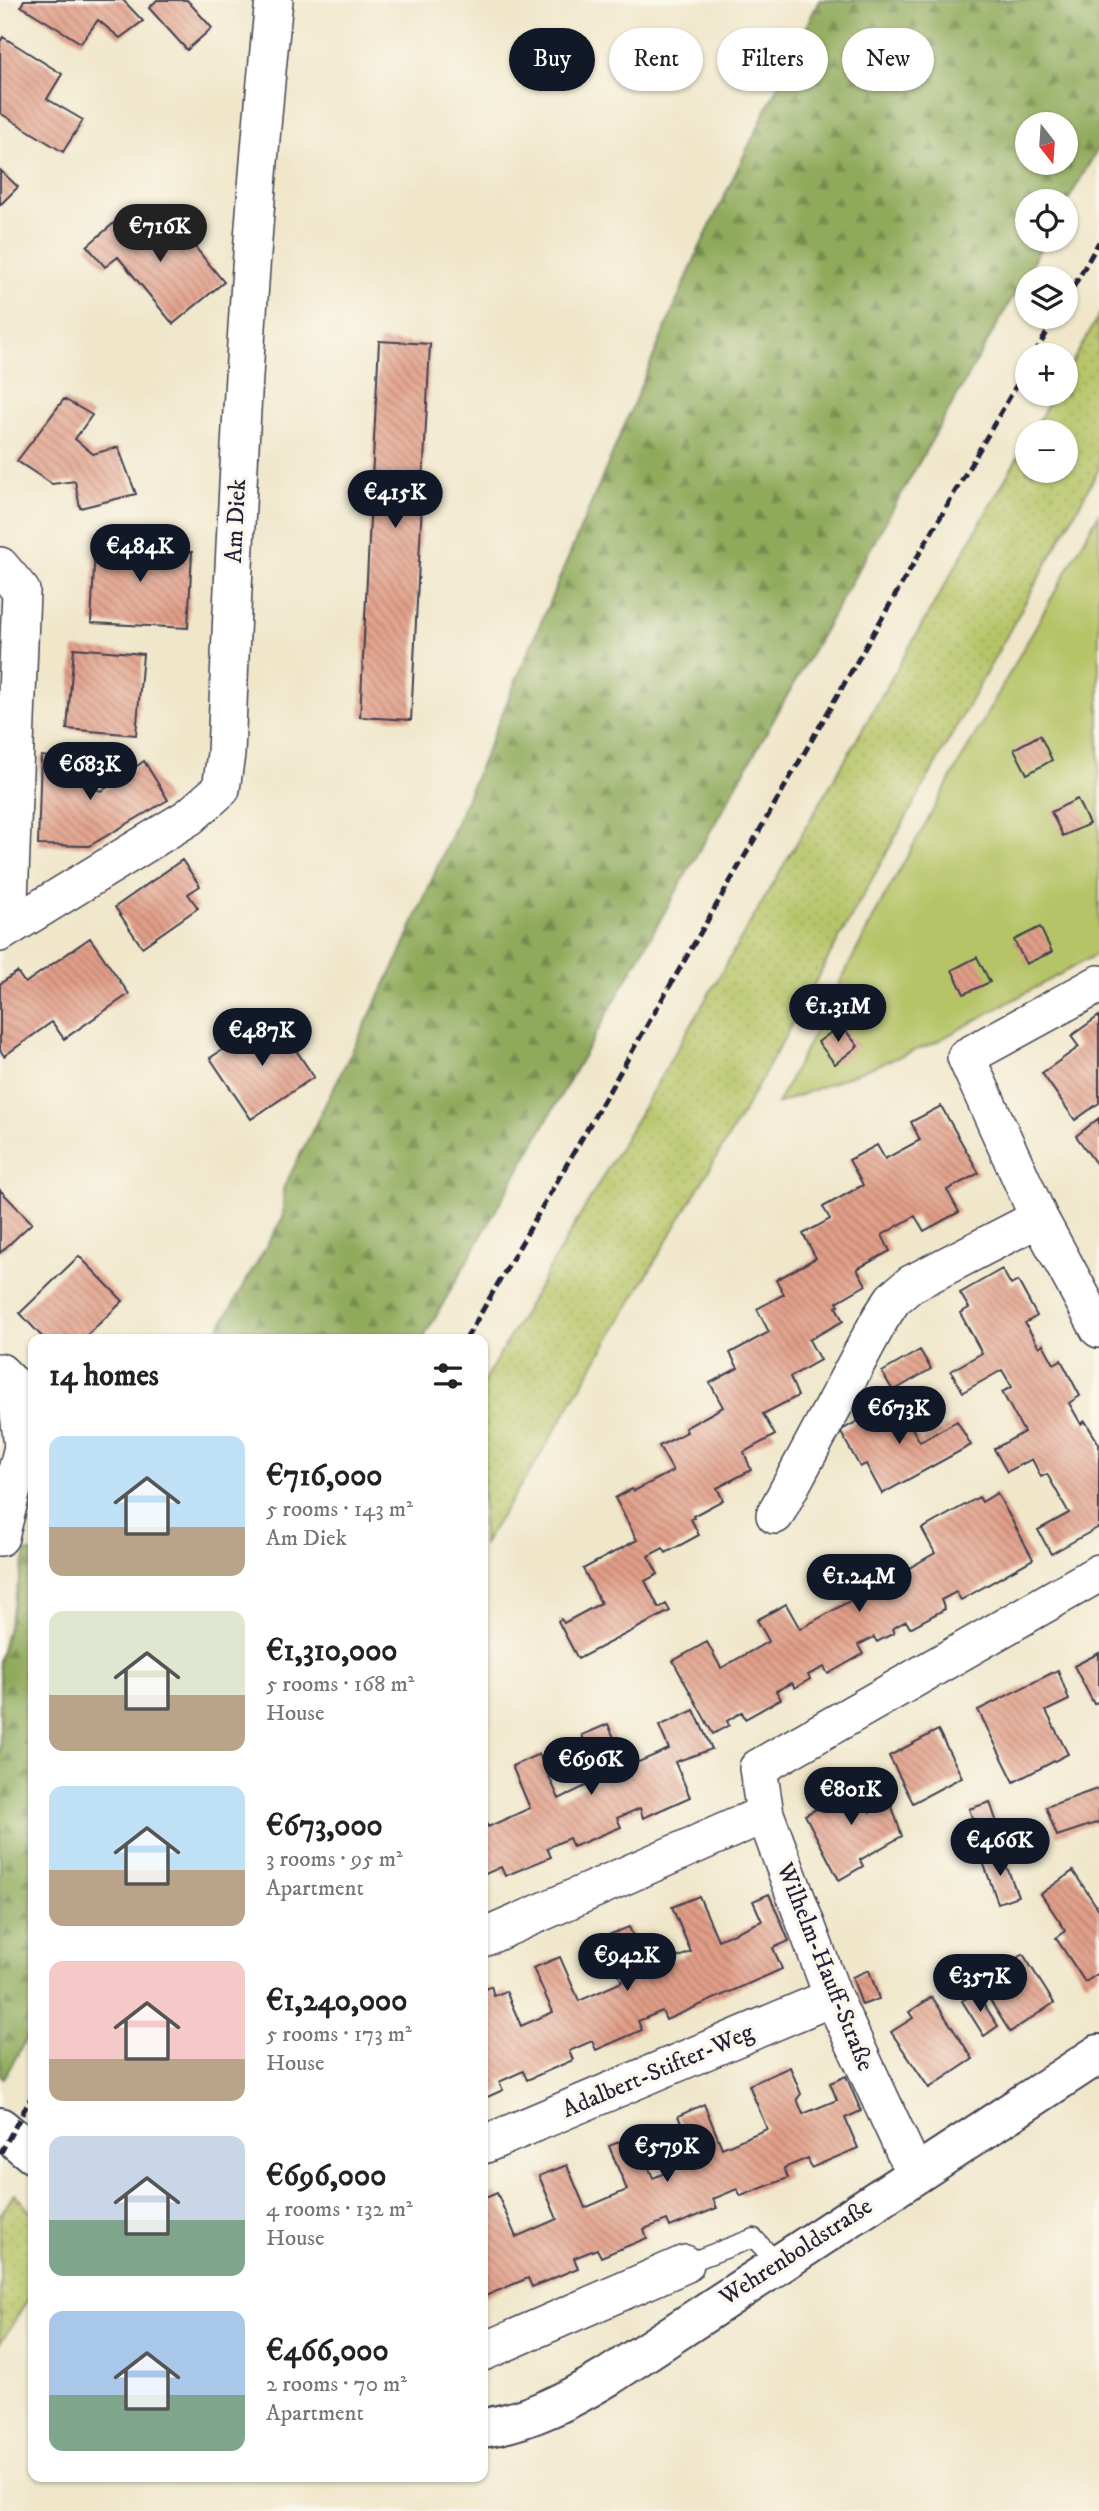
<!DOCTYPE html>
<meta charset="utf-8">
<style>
:root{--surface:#fff;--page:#f2f2f2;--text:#222;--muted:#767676;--accent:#111827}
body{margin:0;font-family:"IM FELL DW Pica",serif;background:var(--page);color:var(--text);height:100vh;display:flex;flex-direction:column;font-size:26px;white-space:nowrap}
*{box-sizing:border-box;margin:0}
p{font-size:23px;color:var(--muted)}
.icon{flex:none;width:38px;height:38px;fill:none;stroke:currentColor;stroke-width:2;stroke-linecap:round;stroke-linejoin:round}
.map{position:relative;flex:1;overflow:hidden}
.drawer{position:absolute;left:28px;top:1334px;width:460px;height:1148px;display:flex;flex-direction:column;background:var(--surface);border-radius:14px;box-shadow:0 2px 5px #0004}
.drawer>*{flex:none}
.top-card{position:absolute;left:509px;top:28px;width:485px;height:63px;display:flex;gap:14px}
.needle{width:46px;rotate:163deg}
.buttons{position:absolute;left:1015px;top:112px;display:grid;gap:14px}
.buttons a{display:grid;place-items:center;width:63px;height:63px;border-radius:50%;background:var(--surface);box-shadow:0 2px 5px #0004;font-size:35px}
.price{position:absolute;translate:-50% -60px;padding:0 16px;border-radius:24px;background:var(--accent);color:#fff;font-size:23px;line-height:46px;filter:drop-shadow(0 2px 4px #0008)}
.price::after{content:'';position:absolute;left:50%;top:42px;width:21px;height:16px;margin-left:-10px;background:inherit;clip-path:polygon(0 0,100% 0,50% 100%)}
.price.selected{background:#222;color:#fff}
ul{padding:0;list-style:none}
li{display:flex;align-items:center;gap:21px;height:175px;padding:0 21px}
li span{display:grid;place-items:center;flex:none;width:196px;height:140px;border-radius:14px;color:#555}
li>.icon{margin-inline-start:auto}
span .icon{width:84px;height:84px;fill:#fffc;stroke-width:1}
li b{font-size:30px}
h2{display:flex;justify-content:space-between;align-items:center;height:84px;padding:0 21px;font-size:30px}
.pill{padding:0 24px;border-radius:32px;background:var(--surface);box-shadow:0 2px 5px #0004;font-size:24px;line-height:63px}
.pill.selected{background:var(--accent);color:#fff}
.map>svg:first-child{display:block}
.grass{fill:url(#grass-dots);stroke:#6c7351;stroke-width:2}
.forest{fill:url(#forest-firs);stroke:#59664c;stroke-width:2;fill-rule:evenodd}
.garden{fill:#b6c467;stroke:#6c7351;stroke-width:2}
.building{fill:url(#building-back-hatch)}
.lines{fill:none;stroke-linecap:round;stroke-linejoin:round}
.lane-casing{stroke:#414051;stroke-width:21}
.street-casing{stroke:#414051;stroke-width:40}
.secondary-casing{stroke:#414051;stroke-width:42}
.lane{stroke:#fff;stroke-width:18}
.street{stroke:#fff;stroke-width:37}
.secondary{stroke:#fff;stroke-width:38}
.rail{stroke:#22223b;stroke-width:5;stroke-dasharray:10 5;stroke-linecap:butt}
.labels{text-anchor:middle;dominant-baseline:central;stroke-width:7;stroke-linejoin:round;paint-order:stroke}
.street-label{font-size:24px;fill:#22223b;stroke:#fbf7ec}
</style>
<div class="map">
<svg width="1099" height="2511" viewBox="0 0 1099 2511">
<defs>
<pattern id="grass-dots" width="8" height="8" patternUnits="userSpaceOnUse" patternTransform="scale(1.75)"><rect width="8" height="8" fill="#b6c467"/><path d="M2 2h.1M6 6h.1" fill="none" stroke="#9ca85a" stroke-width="1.8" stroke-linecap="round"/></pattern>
<pattern id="forest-firs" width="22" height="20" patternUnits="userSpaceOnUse" patternTransform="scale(1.75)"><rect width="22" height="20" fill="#90aa5c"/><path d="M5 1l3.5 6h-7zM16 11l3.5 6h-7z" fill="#758a4d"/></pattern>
<pattern id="building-back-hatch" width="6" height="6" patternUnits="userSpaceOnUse" patternTransform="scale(1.75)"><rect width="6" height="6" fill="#e19e88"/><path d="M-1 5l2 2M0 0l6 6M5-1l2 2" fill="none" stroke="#b68070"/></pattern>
</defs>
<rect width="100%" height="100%" fill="#fbf7ec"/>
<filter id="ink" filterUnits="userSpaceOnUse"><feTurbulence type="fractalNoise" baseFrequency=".0143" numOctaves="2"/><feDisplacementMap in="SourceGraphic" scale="14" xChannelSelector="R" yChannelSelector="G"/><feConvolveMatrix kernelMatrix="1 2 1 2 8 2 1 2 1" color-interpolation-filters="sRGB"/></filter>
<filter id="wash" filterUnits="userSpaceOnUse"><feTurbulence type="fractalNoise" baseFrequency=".00686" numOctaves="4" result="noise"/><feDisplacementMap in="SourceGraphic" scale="28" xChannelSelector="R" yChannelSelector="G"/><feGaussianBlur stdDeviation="1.57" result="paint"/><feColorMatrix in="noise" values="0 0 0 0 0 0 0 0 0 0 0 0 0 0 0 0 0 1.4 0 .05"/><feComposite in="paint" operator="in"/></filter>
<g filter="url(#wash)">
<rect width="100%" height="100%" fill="#f0e7cb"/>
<path class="grass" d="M1099,315V469L741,1116L538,1459L483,1544V1383L850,751L1027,441V471H1066V432H1032L1054,394H1066V373Z
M14,2193L33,2215V2291L0,2344V2217Z"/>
<path class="forest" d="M819,0H1099V147L1066,204V201H1027V240H1045L423,1339H213L283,1217V1189L400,955L699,249ZM1027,124H1066V163H1027Z
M26,1552H33V2027L4,2078L0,2075V1659Z"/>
<path class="garden" d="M1099,513V953L934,1043L777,1104L879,907Z"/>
<g id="blocks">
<path class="building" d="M24,0H123L143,21L120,38L98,20L81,43L21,6Z
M157,0H187L212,28L187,50L149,8Z
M3,37L62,74L47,99L83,120L63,152L0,113V42Z
M0,170L18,187L0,205Z
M166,212L224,282L173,324L118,257L105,267L87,246L121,217L137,236Z
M379,341L430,344L411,720L360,717Z
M64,399L92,415L75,439L93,454L118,447L136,494L80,508L75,481L52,484L17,461Z
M96,531L131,533V549L192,552L188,628L91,623Z
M74,648L143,654L136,735L67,729Z
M1040,735L1052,760L1027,774L1014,749Z
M41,756L96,763L93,789L102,791L144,761L168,800L89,846L38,845Z
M1077,799L1089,824L1063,836L1051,812Z
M182,860L200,886L188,894L198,908L142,947L115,907Z
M1040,927L1052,952L1026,964L1014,940Z
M90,938L129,994L64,1039L52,1022L4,1056L0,1050V984L17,972L25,983Z
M977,957L990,982L964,994L952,970Z
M273,1016L314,1077L251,1119L210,1058Z
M1099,1016V1103L1075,1120L1042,1073L1079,1047L1071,1036Z
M841,1025L858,1046L835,1064L818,1042Z
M941,1106L979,1173L947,1190L959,1212L924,1231L915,1216L882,1235L890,1251L857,1269L866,1285L837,1302L839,1306L836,1307L843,1321L809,1340L820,1360L790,1377L798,1396L763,1414L775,1435L744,1452L751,1470L717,1488L723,1500L693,1516L694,1518L691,1519L699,1535L666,1553L663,1548L648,1556L658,1574L645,1581L659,1608L666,1604L670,1611L578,1659L558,1621L561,1619L564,1623L601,1603L583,1569L637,1540L615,1498L632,1489L634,1491L673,1471L659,1446L687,1432L685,1428L723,1407L710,1383L738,1368L730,1353L769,1332L757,1309L784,1294L776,1280L816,1258L803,1234L830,1219L823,1207L863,1185L849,1160L877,1145L885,1159L920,1140L911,1122Z
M1099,1118V1168L1076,1136Z
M0,1190L32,1223L0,1253Z
M79,1256L123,1301L83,1339H44L20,1313Z
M1002,1269L1011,1285L1018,1281L1037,1316L1025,1323L1039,1347L1043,1344L1054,1364L1061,1360L1080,1396L1069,1403L1081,1424L1085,1421L1099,1444V1527L1051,1554L1038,1530L1069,1513L1047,1474L1041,1477L1032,1459L1007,1472L994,1449L1024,1432L1002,1392L1012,1387L1002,1370L963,1392L951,1371L982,1353L960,1313L969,1308L960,1293Z
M920,1350L931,1369L893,1391L882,1372Z
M896,1400L920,1442L957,1421L971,1445L882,1494L866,1464L860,1467L840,1431Z
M997,1493L1033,1559L961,1600L956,1592L941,1600L945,1609L910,1628L906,1621L892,1629L894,1633L877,1642L874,1637L858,1645L863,1654L828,1674L824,1667L808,1675L810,1679L795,1688L792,1683L776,1691L781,1699L745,1719L742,1712L727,1721L729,1725L713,1734L673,1661L707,1642L721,1668L769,1641L757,1620L786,1604L800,1629L853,1599L840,1574L869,1557L883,1583L935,1553L922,1529L979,1497L982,1502Z
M1099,1653V1701L1094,1704L1074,1666Z
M1058,1670L1069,1700L1046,1711L1068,1754L1014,1782L978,1710Z
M694,1710L712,1749L675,1762L690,1797L643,1818L640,1808L617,1818L621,1827L573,1847L569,1838L547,1848L551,1857L505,1876L501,1867L483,1875V1817L488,1827L530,1808L512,1766L539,1754L559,1799L600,1779L582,1735L608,1724L627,1767L669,1749L659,1726Z
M938,1730L962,1777L913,1803L889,1756Z
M851,1777L870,1812L890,1801L902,1836L860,1860L863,1866L839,1880L805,1815L820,1807L814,1797Z
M1097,1789L1099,1795V1822L1057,1836L1046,1807Z
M990,1802L1003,1841L983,1848L969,1809Z
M1001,1852L1018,1896L998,1903L982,1859Z
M1073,1871L1099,1910V1973L1085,1982L1056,1938L1066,1931L1041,1894Z
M769,1894L789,1941L773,1948L782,1969L666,2020L662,2011L638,2021L642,2030L596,2050L592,2041L569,2051L573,2060L527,2080L523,2071L499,2082L503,2090L483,2099V1990L491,1986L494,1996L506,1991L521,2026L553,2012L533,1968L560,1957L579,2001L622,1982L603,1937L629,1927L648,1970L691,1952L672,1907L699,1896L718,1940L762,1921L753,1901Z
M1023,1954L1054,2003L1010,2032L979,1983Z
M869,1970L879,1999L862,2005L852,1977Z
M976,1992L998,2026L984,2036L962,2001Z
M932,1997L973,2059L929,2088L891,2032L913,2018L909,2012Z
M790,2067L801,2094L797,2099L803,2114L837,2100L830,2083L846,2076L861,2111L845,2118L858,2148L811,2168L808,2158L784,2168L788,2178L741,2196L737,2189L713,2199L717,2208L670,2227L667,2220L644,2229L647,2238L601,2257L597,2249L574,2258L578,2268L532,2287L528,2278L483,2297V2199L497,2193L516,2237L557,2219L539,2176L567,2165L585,2208L627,2190L609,2146L636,2135L653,2178L696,2160L678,2116L704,2104L722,2148L767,2129L749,2085Z"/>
</g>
</g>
<g filter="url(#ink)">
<use href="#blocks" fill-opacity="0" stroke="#414051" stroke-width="2"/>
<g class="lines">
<g class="lane-casing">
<path id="lane" d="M685,2264L754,2238L778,2264"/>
</g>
<g class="street-casing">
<path id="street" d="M0,566L21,591L8,927
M0,933L189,817L221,789L226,754C236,502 248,250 274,0
M1099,984L966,1057L1039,1218L1099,1329
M0,1372L16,1388L23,1447L0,1537
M775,1515L880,1319L893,1299L911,1284L1039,1218
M483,1938L765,1814
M483,2145L833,1997
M915,2174L833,1997L765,1814L758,1768L1099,1573
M483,2352L685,2264"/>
</g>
<g class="secondary-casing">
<path id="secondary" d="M0,2127L33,2154
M483,2428C530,2421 569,2400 609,2376L1099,2054"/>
</g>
<use href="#lane" class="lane"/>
<use href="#street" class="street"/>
<use href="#secondary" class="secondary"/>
<path class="rail" d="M1066,300L1099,242
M1034,355L1056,317
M466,1339L1027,367
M0,2154L33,2094"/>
</g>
</g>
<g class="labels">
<g class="street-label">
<text transform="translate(236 521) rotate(-87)">Am Diek</text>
<text transform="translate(825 1967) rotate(68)">Wilhelm-Hauff-Straße</text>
<text transform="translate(658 2071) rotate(-23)">Adalbert-Stifter-Weg</text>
<text transform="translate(796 2252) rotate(-33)">Wehrenboldstraße</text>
</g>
</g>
</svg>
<div class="buttons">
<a><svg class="needle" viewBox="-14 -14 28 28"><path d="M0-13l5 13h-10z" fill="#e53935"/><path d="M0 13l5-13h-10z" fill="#767676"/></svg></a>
<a><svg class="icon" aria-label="locate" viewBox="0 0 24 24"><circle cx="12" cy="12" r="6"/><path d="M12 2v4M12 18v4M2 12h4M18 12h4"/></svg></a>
<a><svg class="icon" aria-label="layers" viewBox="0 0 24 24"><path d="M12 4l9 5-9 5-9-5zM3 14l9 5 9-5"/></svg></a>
<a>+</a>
<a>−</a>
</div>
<b class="price selected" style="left:160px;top:264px">€716K</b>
<b class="price" style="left:395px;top:530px">€415K</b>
<b class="price" style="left:140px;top:584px">€484K</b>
<b class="price" style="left:90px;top:802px">€683K</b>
<b class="price" style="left:838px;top:1044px">€1.31M</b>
<b class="price" style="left:262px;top:1068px">€487K</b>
<b class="price" style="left:899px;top:1446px">€673K</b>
<b class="price" style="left:859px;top:1614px">€1.24M</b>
<b class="price" style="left:591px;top:1797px">€696K</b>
<b class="price" style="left:851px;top:1827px">€801K</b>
<b class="price" style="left:1000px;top:1878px">€466K</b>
<b class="price" style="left:627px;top:1993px">€942K</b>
<b class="price" style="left:980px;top:2014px">€357K</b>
<b class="price" style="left:667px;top:2184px">€579K</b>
<div class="top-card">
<a class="pill selected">Buy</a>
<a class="pill">Rent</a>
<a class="pill">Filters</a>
<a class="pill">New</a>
</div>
<section class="drawer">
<h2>14 homes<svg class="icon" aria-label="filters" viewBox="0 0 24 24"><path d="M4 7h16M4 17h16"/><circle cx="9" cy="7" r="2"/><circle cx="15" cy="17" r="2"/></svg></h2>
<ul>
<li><span style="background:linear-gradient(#bfe0f5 65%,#b9a48a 0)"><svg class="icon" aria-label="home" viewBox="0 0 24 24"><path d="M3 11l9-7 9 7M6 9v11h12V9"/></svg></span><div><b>€716,000</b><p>5 rooms · 143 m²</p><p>Am Diek</p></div></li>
<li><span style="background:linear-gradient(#dfe7d0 60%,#b9a48a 0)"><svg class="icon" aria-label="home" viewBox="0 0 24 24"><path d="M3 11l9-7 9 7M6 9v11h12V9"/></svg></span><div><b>€1,310,000</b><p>5 rooms · 168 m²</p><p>House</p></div></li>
<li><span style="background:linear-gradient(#bfe0f5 60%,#b9a48a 0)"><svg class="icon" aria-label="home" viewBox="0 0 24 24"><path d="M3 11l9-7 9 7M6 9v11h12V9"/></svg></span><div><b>€673,000</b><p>3 rooms · 95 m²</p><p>Apartment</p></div></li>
<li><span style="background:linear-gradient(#f6c9c9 70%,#b9a48a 0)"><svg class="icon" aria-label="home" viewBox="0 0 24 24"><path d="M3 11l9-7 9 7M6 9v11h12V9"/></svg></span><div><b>€1,240,000</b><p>5 rooms · 173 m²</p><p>House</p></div></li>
<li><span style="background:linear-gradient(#c9d6e8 60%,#7fa58c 0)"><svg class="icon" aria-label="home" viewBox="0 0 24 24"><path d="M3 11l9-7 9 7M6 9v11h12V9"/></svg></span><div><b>€696,000</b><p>4 rooms · 132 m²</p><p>House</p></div></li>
<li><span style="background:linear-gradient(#a9c7e8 60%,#7fa58c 0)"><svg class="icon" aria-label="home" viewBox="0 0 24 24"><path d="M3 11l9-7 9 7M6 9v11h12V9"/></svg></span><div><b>€466,000</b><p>2 rooms · 70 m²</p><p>Apartment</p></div></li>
</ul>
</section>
</div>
